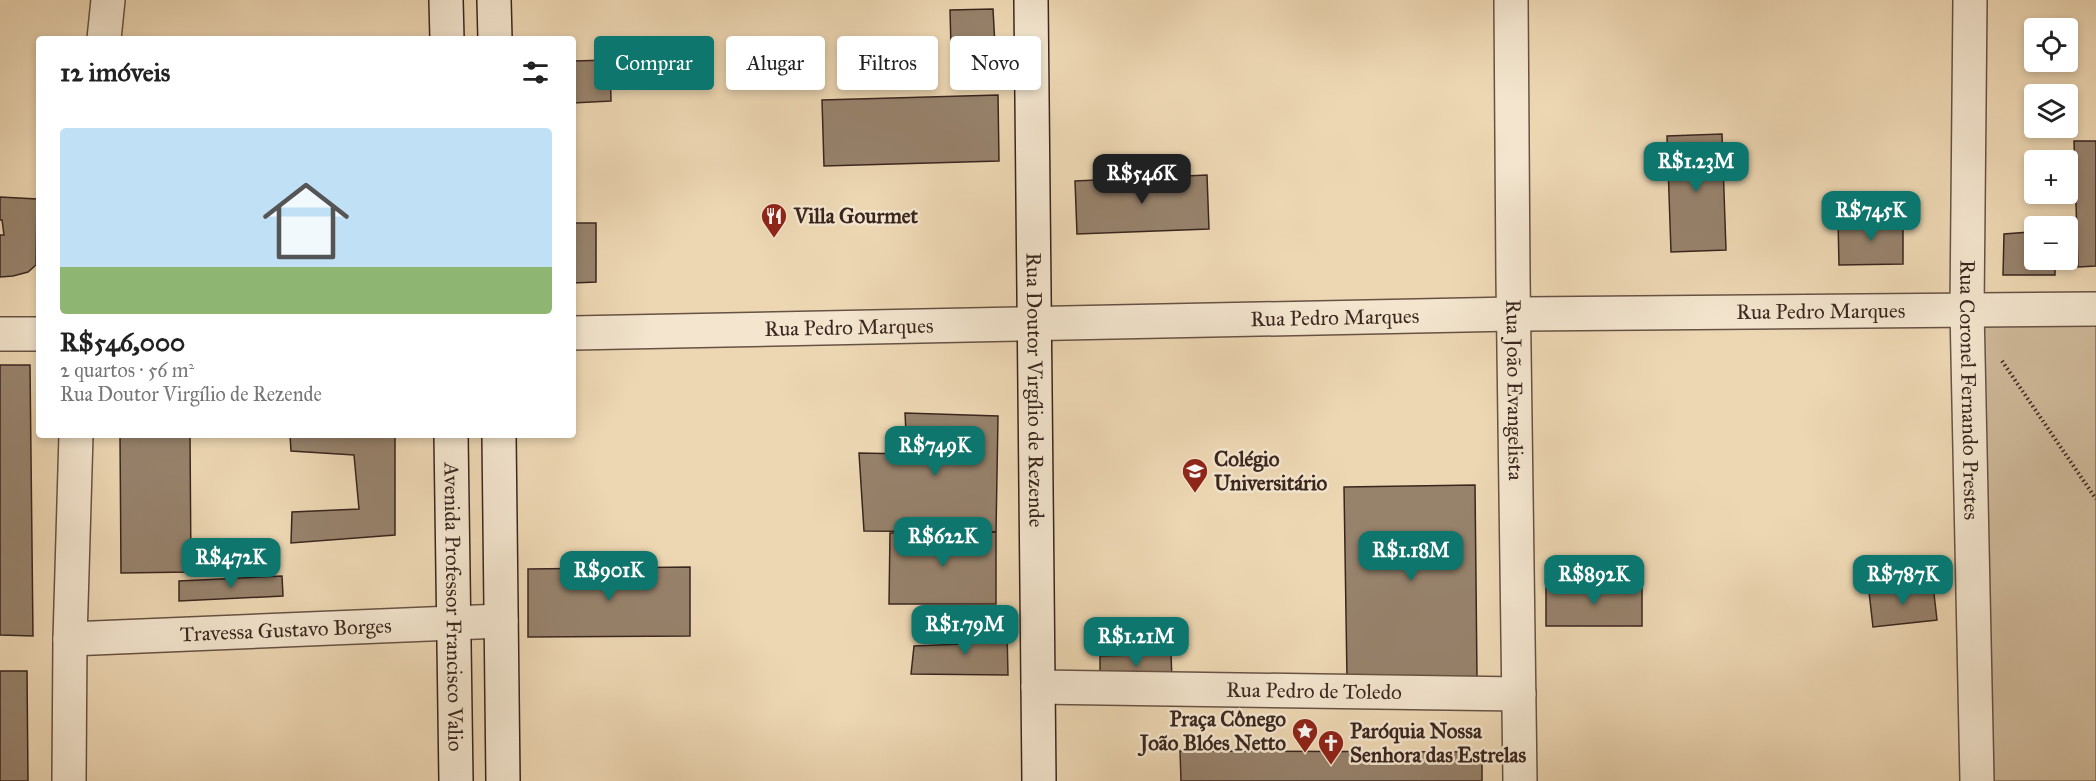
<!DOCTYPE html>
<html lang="pt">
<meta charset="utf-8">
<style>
:root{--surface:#fff;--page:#f2f2f2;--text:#222;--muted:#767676;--accent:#0f766e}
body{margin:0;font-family:"IM FELL Great Primer",serif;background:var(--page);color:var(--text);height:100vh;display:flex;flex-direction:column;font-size:22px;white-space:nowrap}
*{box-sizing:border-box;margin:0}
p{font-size:20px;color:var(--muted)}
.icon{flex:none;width:33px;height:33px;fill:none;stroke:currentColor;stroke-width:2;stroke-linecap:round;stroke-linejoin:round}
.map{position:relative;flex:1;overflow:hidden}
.sheet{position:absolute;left:36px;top:36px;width:540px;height:402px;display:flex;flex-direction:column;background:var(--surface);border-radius:6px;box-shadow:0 3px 9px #0003}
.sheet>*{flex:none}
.banner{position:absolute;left:594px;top:36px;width:570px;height:54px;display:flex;gap:12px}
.buttons{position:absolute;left:2024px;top:18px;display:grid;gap:12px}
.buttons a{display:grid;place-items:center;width:54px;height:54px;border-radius:6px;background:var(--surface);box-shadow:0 3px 9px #0003;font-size:30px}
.price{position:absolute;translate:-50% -51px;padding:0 14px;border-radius:12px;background:var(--accent);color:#fff;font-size:20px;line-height:39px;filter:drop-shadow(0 2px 3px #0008)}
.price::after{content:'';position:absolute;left:50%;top:36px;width:18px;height:14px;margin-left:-9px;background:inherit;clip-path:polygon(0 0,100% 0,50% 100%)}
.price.active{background:#222;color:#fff}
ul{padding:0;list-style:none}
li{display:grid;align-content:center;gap:12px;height:318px;padding:0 24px}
li span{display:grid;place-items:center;height:186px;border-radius:6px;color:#555}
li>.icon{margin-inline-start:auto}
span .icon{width:108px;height:108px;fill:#fffc;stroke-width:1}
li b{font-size:26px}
h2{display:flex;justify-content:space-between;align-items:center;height:72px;padding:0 24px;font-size:26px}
.pill{padding:0 21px;border-radius:6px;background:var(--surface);box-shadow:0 3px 9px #0003;font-size:21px;line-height:54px}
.pill.active{background:var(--accent);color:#fff}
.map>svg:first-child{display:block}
.green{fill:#cfb99a;stroke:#84705c;stroke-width:1.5}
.building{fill:#97826c;stroke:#3a261f;stroke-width:1.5}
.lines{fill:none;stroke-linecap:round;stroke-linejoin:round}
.minor-casing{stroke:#675244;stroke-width:36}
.secondary-casing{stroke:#3a261f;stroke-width:36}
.path{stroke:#3a261f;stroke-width:4;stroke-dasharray:1.5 3;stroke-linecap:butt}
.minor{stroke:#f3e5ce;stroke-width:33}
.secondary{stroke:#f3e5ce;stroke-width:33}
.labels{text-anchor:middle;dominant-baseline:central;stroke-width:5;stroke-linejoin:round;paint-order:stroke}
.poi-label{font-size:21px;font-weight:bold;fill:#3a261f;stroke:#f3e5ce;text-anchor:start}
.street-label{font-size:21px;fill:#3a261f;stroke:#f3e5ce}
</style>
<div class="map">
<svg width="2096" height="781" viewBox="0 0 2096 781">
<rect width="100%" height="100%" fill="#edd7b3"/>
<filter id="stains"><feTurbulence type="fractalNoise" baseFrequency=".00333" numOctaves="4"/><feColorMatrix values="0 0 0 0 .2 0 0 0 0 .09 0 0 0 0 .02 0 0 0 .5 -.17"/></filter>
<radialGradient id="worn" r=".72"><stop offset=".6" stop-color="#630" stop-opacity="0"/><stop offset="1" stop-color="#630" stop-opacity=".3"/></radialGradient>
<path class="green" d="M1979,319L2096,323V781H1981Z"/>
<path class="building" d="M993,9L995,46L951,48L950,10Z
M610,60L611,101L573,103V61Z
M998,95L999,161L824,166L822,100Z
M1722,134L1726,250L1671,252L1667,136Z
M2074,141H2096V266L2078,267Z
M1207,175L1209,229L1077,234L1075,181Z
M0,197L37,199L36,265L28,272L13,276L0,277V235H4L2,220H0Z
M1903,219V264L1839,265L1838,221Z
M573,223H596V282L573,283Z
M2056,223V226H2034V260H2055V275H2003L2004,234L2030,232L2032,225Z
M0,365H30L33,636L0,635Z
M905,413L998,416L996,532L864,531L859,453L907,454Z
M120,435H190L191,572L121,573Z
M290,435H395V535L291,543L292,512L359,509L354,455L291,451Z
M1475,485L1477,677L1347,679L1344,487Z
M996,532V604H889L890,533Z
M690,567V636L528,637V569Z
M282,576L283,596L179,601V581Z
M1933,585L1937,620L1873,627L1869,592Z
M1642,586V626H1546V587Z
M1007,631L1008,675L911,674L914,646L963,644L964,633Z
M1171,654L1172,681L1100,682V656Z
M0,671H27L28,781H0Z
M1180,751L1482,752V781H1181Z"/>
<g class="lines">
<g class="minor-casing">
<g id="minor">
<path id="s1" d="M1511,0L1513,278L1520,781"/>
<path id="s2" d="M1970,0L1967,309L1977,781"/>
<path d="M104,39L108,0"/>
<path id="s3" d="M573,333L1513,314L2096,309"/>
<path d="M0,334H39"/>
<path id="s4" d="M70,639L501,621"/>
<path id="s5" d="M1038,687L1519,694"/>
<path d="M69,781L70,639L76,435"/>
</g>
</g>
<g class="secondary-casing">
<g id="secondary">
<path d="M446,0L447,39"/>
<path d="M494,0L495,39"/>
<path id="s6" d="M1031,0L1039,781"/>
<path id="s7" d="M451,435L456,781"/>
<path d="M499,435L503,781"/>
</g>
</g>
<path class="path" d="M2002,361L2096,499"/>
<use href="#minor" class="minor"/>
<use href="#secondary" class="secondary"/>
</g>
<defs>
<g id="restaurant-pin" transform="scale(1.35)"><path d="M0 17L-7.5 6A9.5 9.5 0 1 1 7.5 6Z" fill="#8f2418" stroke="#f3e5ce"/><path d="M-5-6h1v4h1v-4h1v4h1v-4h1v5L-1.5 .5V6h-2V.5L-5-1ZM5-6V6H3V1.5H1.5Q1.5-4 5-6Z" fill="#fff"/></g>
<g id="school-pin" transform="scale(1.35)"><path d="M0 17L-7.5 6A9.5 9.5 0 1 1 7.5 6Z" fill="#8f2418" stroke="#f3e5ce"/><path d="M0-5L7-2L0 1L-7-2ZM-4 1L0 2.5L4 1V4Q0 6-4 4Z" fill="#fff"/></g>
<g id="sight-pin" transform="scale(1.35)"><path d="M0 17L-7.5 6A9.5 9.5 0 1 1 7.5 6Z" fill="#8f2418" stroke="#f3e5ce"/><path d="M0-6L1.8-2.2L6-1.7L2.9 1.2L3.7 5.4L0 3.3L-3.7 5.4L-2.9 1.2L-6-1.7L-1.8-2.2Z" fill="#fff"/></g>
<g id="church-pin" transform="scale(1.35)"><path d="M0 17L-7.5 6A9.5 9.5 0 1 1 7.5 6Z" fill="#8f2418" stroke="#f3e5ce"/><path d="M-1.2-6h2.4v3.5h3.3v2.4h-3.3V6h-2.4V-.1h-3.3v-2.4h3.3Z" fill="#fff"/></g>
</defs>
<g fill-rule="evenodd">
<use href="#restaurant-pin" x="774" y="216"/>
<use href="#school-pin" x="1195" y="471"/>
<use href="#sight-pin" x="1305" y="731"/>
<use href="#church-pin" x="1331" y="743"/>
</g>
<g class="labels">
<g class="poi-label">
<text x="794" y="216">Villa Gourmet</text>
<text x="1214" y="459">Colégio<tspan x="1214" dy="24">Universitário</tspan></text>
<text x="1286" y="719" text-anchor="end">Praça Cônego<tspan x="1286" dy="24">João Blóes Netto</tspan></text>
<text x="1350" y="731">Paróquia Nossa<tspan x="1350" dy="24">Senhora das Estrelas</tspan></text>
</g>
<g class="street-label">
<text stroke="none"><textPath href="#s3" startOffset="1248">Rua Pedro Marques</textPath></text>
<text stroke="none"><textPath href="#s3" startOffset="762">Rua Pedro Marques</textPath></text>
<text stroke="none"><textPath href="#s3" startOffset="276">Rua Pedro Marques</textPath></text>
<text stroke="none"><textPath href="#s6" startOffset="390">Rua Doutor Virgílio de Rezende</textPath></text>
<text stroke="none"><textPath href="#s1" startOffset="390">Rua João Evangelista</textPath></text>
<text stroke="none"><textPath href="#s2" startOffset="390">Rua Coronel Fernando Prestes</textPath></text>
<text stroke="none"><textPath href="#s7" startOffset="172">Avenida Professor Francisco Valio</textPath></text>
<text stroke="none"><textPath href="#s4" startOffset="216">Travessa Gustavo Borges</textPath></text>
<text stroke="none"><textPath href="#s5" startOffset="276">Rua Pedro de Toledo</textPath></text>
</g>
</g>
<rect width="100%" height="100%" filter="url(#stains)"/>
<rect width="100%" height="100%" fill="url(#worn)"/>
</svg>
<div class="buttons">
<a><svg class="icon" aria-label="locate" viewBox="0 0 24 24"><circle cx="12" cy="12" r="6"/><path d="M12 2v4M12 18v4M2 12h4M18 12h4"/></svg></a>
<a><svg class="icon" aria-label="layers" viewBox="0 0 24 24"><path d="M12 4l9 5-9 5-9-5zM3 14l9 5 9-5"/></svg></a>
<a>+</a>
<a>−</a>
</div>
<b class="price" style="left:1696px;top:193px">R$1.23M</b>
<b class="price active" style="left:1142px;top:205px">R$546K</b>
<b class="price" style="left:1871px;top:242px">R$745K</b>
<b class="price" style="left:935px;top:477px">R$749K</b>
<b class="price" style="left:943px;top:568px">R$622K</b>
<b class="price" style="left:1411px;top:582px">R$1.18M</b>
<b class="price" style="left:231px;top:589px">R$472K</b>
<b class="price" style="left:609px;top:602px">R$901K</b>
<b class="price" style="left:1594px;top:606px">R$892K</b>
<b class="price" style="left:1903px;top:606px">R$787K</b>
<b class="price" style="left:965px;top:656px">R$1.79M</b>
<b class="price" style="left:1136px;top:668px">R$1.21M</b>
<div class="banner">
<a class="pill active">Comprar</a>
<a class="pill">Alugar</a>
<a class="pill">Filtros</a>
<a class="pill">Novo</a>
</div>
<section class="sheet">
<h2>12 imóveis<svg class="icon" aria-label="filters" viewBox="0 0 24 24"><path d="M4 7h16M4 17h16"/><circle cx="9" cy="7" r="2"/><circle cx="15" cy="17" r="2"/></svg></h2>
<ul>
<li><span style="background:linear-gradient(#bfe0f5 75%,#8fb573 0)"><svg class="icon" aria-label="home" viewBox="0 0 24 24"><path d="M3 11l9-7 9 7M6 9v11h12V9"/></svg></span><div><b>R$546,000</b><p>2 quartos · 56 m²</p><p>Rua Doutor Virgílio de Rezende</p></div></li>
</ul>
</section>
</div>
